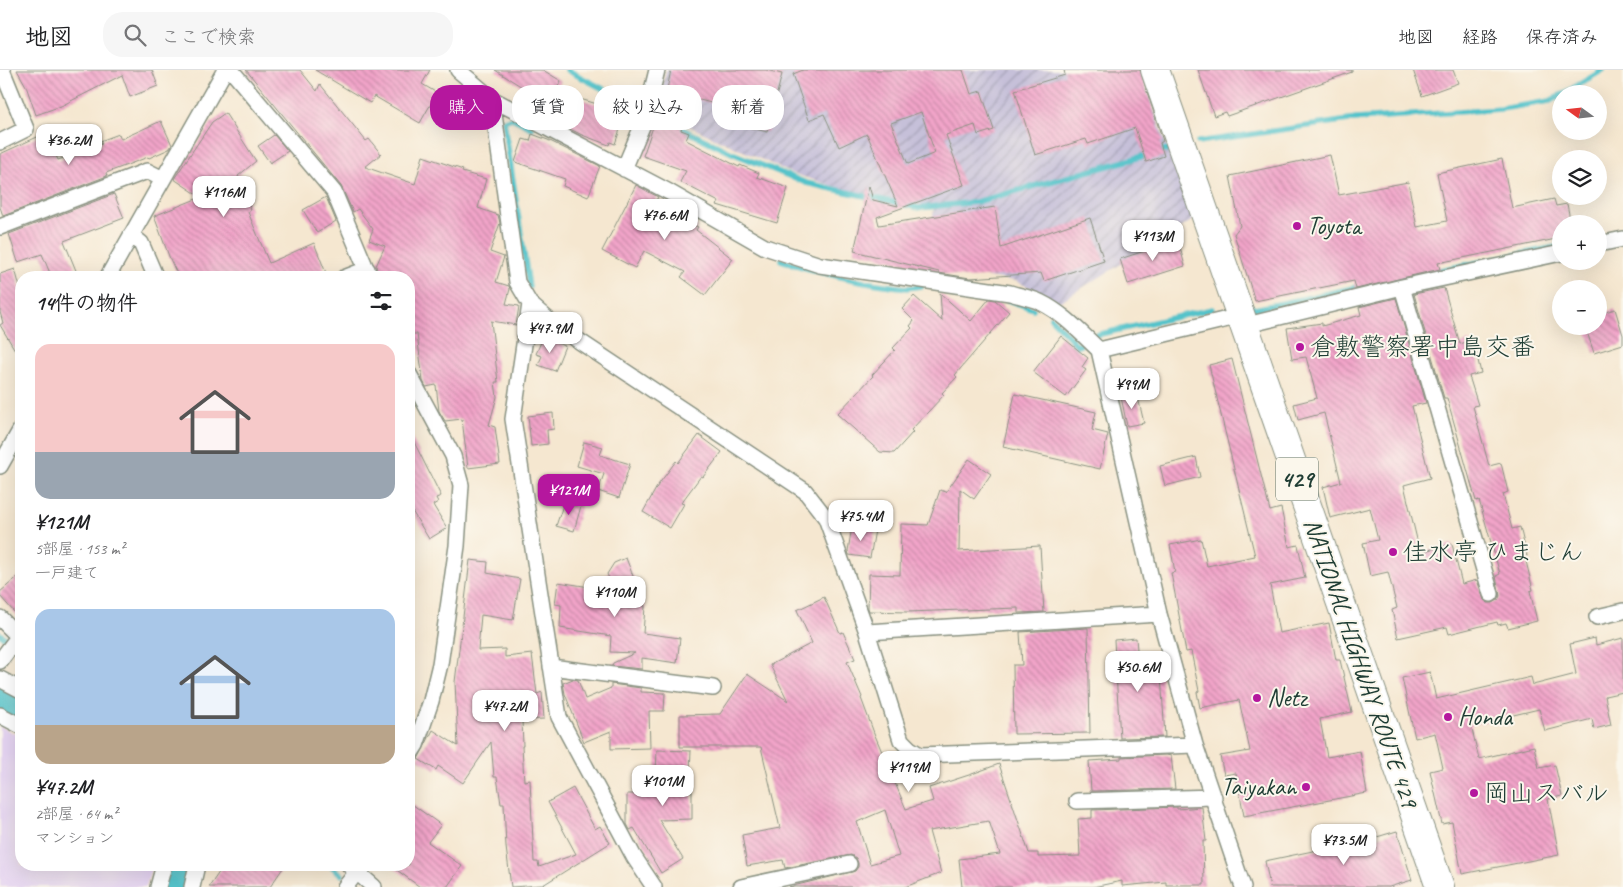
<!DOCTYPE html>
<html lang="ja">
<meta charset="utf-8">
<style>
:root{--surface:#fff;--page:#f6f6f6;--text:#202124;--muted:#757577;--line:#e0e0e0;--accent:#b5179e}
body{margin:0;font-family:Caveat,"Klee One",sans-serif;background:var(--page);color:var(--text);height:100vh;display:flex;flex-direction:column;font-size:19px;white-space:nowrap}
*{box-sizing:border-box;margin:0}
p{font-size:16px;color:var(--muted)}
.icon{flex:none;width:28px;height:28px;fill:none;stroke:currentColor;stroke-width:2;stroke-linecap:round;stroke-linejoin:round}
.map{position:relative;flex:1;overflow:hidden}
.drawer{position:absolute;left:15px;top:201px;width:400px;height:600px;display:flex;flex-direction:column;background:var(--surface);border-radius:20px;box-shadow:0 5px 20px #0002}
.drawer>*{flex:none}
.top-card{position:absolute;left:430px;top:15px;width:475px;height:45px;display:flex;gap:10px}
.needle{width:32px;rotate:285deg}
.fabs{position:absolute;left:1552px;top:15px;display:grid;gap:10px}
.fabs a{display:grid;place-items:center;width:55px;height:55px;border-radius:50%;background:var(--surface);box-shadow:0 5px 20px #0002;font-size:25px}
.price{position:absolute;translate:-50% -42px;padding:0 11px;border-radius:10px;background:#fff;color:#222;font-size:16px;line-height:32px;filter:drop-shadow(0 1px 2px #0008)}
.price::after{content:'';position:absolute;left:50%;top:30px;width:15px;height:11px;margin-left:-8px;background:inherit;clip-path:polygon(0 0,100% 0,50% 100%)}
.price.selected{background:var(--accent);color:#fff}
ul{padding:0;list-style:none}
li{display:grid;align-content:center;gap:10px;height:265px;padding:0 20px}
li span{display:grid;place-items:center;height:155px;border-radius:15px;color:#555}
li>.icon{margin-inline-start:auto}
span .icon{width:90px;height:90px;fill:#fffc;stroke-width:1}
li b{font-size:21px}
h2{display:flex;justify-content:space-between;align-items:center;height:60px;padding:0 20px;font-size:21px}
.pill{padding:0 18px;border-radius:20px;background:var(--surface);box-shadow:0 5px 20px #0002;font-size:18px;line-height:45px}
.pill.selected{background:var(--accent);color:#fff}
header{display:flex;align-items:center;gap:30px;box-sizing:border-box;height:70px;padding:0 25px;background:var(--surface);border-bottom:1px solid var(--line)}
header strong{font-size:24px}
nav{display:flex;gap:28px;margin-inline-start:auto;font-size:18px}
.search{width:350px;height:45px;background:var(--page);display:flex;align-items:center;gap:12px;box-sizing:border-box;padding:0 18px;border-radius:20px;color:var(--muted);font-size:19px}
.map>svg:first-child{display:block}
.built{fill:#e4d3f1}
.industrial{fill:url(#industrial-furrows)}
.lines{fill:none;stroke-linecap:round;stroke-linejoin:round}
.stream{stroke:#55c3ca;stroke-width:5.5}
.river{stroke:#55c3ca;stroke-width:35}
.building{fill:url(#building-back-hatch);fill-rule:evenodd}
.street-casing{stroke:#8a9282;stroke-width:18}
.highway-casing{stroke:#8a9282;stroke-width:30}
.street{stroke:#fff;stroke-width:15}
.highway{stroke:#fff;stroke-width:28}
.poi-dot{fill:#b5179e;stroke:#fbf7ec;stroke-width:2}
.labels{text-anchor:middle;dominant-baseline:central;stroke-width:4;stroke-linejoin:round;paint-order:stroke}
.shield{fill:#fbf7ec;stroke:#61756b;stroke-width:1}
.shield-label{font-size:24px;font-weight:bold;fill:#1f3d34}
.poi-label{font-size:25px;fill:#1f3d34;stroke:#fbf7ec;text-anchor:start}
.street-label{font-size:25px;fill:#1f3d34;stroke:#fbf7ec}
</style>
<header>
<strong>地図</strong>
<div class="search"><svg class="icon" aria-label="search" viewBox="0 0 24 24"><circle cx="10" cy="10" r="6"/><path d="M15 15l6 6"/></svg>ここで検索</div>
<nav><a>地図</a><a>経路</a><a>保存済み</a></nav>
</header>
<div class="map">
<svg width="1623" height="817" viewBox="0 0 1623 817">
<defs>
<pattern id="industrial-furrows" width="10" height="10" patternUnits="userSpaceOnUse" patternTransform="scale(1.25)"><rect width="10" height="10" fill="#c6c0d9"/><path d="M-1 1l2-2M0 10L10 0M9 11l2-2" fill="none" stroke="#a09db1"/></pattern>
<pattern id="building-back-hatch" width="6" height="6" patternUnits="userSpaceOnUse" patternTransform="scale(1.25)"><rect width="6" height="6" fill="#f2a4c9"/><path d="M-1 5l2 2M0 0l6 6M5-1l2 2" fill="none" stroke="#c387a4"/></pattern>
</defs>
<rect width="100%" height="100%" fill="#fbf7ec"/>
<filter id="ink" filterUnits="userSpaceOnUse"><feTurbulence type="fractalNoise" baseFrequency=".02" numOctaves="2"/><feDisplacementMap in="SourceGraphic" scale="10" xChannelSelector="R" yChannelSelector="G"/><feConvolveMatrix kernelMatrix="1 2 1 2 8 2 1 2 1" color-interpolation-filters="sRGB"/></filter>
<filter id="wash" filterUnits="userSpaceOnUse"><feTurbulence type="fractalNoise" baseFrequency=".0096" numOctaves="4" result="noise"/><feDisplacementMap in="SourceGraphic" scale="20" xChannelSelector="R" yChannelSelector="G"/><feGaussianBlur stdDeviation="1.12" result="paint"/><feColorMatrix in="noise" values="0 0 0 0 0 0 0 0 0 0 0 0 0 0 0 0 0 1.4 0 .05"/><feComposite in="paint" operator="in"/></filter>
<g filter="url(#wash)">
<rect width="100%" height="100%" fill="#f5e7d0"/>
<path class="built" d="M0,656L21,667V795H152L146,817H0Z"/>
<path class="industrial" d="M666,0H1140L1193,150L1059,232L1016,211L928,199L934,137L862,125L791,103L658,42Z"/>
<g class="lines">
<path class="stream" d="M567,0L667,52
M1563,24L1603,0
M676,56L732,83L806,113L919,138L976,132L1144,86
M1198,72L1356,49L1501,39L1550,31L1561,25
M1163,80L1170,79
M781,190C822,205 864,213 907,218C913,218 917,216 922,216
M1395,209L1561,176
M529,217L504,51L512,48L532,58
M1008,230L1033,239
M1251,237L1255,239L1362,216
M1051,248L1078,276L1080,275
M1096,265L1212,239
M0,564L21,580
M330,795L342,805"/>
<path class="river" d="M0,629L21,640
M176,817L182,795"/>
</g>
<g id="blocks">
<path class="building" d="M17,0H152L158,16L130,27L122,5L61,36L36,45L26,16Z
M246,0H300L317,21L320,14L366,71L369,69L381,84L365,97L415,114L423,86L463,100L462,102L486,109L478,138L498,145L500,153L490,182L504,187L496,212L509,216L510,219L506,234L519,236L516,255L491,251L498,312H495L497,327L489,355L495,357L500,394L468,398L462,349L445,351L439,341L436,315L426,317L423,311L417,264H409V208L379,207L376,196L385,176L369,170L373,159L358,139L353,142L341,116Z
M315,0H430L422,14L437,23L420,53L374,26L370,33Z
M495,0H543L561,11L555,22L608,37L609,33L627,39L615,74L610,72L609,75L582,65L550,49L554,37Z
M671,0H766L782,4L767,62L747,57L750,43L688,27L681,60L689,63L686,70L739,97L740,95L759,103L757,107L788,118L777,153L717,135L719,132L680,112L686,101L643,86L655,51L660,53Z
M803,0H963L971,24L981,21L994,60L978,65L975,55L946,65L964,115L877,147L879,155L995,137L1001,178L1090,148L1104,191L1044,211L1041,203L970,208L939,203V202L854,181L869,116L873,130L898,136L867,64L839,77L824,44L809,50L793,4ZM921,42L935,83L908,94L891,53Z
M1064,0H1140L1163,71L1160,73L1164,86L1146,92L1135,58L1088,74L1086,69L1035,85L1015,20L1065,5Z
M1198,0H1352V2L1227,46L1225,42L1214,46Z
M1413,0H1453L1458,13L1422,26Z
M225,43L256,91L238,106L251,140L248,142L269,193L314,173L328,208H179L170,189L154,146L201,127L174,109L212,52Z
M161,51L172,75L169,79L149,88L148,87L106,103L107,106L3,146L0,137V84L46,63L58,90L102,74L100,71L119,64L121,69Z
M532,64L548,70L600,96L588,127L563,116L565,109L515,92L523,69L530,71Z
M274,65L288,81L270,93L258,76Z
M1330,85L1339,125L1408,112L1417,157L1447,151L1437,103L1502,89L1512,138L1554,129L1556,136L1567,134L1571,154H1561V168L1438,193L1440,199L1356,219L1354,211L1255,231L1234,164L1240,156L1230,106Z
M636,115L658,127L654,134L698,157L696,160L733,189L705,225L681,207L685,202L644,181L635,198L602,181Z
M114,124L124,148L64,171L79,208H52L42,184L18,192L9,164Z
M326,127L336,151L317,163L303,140Z
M1178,170L1185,196L1128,214L1120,189Z
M15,199L21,221V290L0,255L3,253L0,242V204Z
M1444,218L1460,274L1469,271L1473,282H1476L1481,303L1469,306L1478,335L1473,336L1489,396L1501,393L1508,422L1503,424L1512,459L1520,457L1527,486L1525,487L1533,520L1530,521L1537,551L1508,558L1506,553L1498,555L1497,552L1449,564L1447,557L1398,568L1392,540L1397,538L1388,502L1370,506L1363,473L1378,470L1370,438L1330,448L1323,417L1341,412L1324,343L1298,350L1294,334L1317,328L1306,287L1292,289L1287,258L1322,253V256L1361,245L1359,237L1396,228L1426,333L1412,336L1430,408L1404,415L1420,482L1452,474L1462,514L1477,510L1484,530L1488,533H1493L1498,530L1500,526L1496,506L1500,504L1479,430L1476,431L1447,328H1444L1414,224Z
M940,223L971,251L989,229L995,230L1009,242L955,305L957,307L942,323L944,325L911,360L913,362L894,383L880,382L837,344L873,306L872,305L895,280L893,278L912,258L910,256L914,251L902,239L914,226L942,251Z
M1615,239L1623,265V274L1594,283L1585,256H1599V244Z
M1061,266L1088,288L1082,297L1086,300L1066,327L1033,302Z
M543,267L565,276L555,301L538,295L542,286L536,284Z
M1232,289L1270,441L1281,438L1289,477L1298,475L1305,508L1270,515L1279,563L1329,553L1336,590H1340L1352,642L1320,649L1327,687L1360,681L1367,723L1244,746L1236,703L1224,705L1220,686L1250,681L1239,630L1200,638L1197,622L1199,621L1191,581L1186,582L1171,503L1175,502L1170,475L1201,469L1207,496L1255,486L1209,295Z
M1137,323L1144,353L1127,356L1121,327Z
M1015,324L1096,342L1092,360L1108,364L1100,399L1003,377Z
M553,343L554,359L547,360L548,374L531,376L528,346Z
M409,362L441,426L436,428L438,432L433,435L447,458L429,469L409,436Z
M699,365L722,382L703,407L701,406L681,433L684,434L670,458L643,442L658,415L676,391L678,393Z
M584,372L603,377L600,385L630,394L619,428L598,421L604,404L577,396Z
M1196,387L1200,407L1165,416L1160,396Z
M969,389L991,404L974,429L960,419L959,481L1040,476L1044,542L1018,543V538L907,542L869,541L868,538L869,504L900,505L901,454L928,455L940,420L946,422Z
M564,432L581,436L574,461L556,456Z
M852,456L875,460L870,488L849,485L848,481Z
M626,488L645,537L643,563L680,568L677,593L642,588V599L612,596L613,593L635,583L610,582L611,566L560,558L561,535L555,534L558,512L590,517L589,519L597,523L599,518L614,520L607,504L614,493Z
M470,490L488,492L487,503L520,509L513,550L481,545L478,580L505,579V587L532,584L537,624L542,622L544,649L522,650L523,676H522L524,711L530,710L534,792H538L539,797L576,784L548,732L573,718L595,759L600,756L610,773L543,815L511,817L506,777L504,734H501L497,707H494L491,672L463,713L438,696L436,700L418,689L433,660L458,676L455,612Z
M21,504V550L0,526V522Z
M824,527L840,563L843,562L855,589L847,592L862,627L861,628L874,663L906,739L933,731L929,718L972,704L999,694L1029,783H1038V787L1080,786L1078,749L1092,748V740L1177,737V739L1202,737L1206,771H1203L1204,815H1166V812L1122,816V811L1093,817H962L959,789L1000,784L989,751L929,761L941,803L905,817H789L855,801L858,797V793L856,788L851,785L785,798L783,790L747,796L742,765L780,758L761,677H680V645L720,644L747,604L788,631L770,595L812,573L797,540ZM885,740L899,786L870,794L857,752Z
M1088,558L1090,663L1014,664L1013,595H1022L1020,562Z
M1136,568L1138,591L1160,589L1165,667L1120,668L1114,570Z
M1595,568L1596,575L1623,568V622L1605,626L1611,655L1594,659L1592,649L1545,661L1539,639L1471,655L1479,689L1534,676L1539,698L1555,695L1562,726L1548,729L1559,785L1462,804L1452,752L1442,754L1430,701L1443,698L1435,663L1415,668L1402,608L1430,602L1436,629L1531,607L1533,615L1576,604L1570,574Z
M573,609L578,610L585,629L611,618V614L641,618V622L665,623L664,641H649L650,678L611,679V661L584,672L565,624L563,613Z
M657,680L691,681L689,721H692V749L659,750L683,789L661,803L634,758L630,760L627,754V724H655Z
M1166,685L1171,686L1175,719L1091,721L1089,691L1121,689V687Z
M409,732L441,755L428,772L462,796L447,817H420L390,795H409Z
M1397,761L1412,810L1389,817H1270L1265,791L1370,769Z
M224,795H285L270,817H209Z"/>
</g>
</g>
<g filter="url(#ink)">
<use href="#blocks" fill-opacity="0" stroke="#8a9282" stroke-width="1"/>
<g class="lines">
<g class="street-casing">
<path id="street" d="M231,0L334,122L370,208
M458,0L492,29L669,122L765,177L820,195L1010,223C1020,226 1031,228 1040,232C1063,243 1081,263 1099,280L1240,246
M492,29L517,212L530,234L552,253L805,421L826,448L867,562L901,670L910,679L920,685L1195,675
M0,72L26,59L2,0
M624,99L645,49L657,0
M0,157L147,101L163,109
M131,165L141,173L156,208
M1599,174L1623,169
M107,208L225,0
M344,208L367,199
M1402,217L1491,524
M530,234L513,349L559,647L634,787L654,817
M1243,256L1402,217L1561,183
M1099,280L1159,544L1195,675L1243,817
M409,304L453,386L461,415L457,476L440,594L431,631L416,675L409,686
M0,396L21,359
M1597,547L1623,541
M0,548L21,569
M867,562L1159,544
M0,591L21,563
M551,597L713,618
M0,609L21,620
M0,645L21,656
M1077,731L1214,727
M349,795L374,817
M158,817L164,795
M192,817L197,795
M345,817L357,802
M741,817L849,794"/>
</g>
<g class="highway-casing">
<path id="highway" d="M1155,0L1440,817"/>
</g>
<use href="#street" class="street"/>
<use href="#highway" class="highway"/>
</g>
</g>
<g class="poi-dot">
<circle cx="1297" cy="156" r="5"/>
<circle cx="1300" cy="277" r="5"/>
<circle cx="1393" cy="482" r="5"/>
<circle cx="1257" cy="628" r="5"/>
<circle cx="1448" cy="647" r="5"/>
<circle cx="1306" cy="717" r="5"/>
<circle cx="1474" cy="723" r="5"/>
</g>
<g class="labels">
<rect class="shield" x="1276" y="387.5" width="42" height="43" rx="4"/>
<g class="shield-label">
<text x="1297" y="409">429</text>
</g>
<g class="poi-label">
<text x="1307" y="156">Toyota</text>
<text x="1310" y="277">倉敷警察署中島交番</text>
<text x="1403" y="482">佳水亭 ひまじん</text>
<text x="1267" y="628">Netz</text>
<text x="1458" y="647">Honda</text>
<text x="1296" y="717" text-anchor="end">Taiyakan</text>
<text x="1484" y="723">岡山スバル</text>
</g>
<g class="street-label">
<text transform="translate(1361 593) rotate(71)">NATIONAL HIGHWAY ROUTE 429</text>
</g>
</g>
</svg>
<div class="fabs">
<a><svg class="needle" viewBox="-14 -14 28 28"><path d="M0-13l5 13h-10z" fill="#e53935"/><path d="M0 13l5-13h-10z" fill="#757577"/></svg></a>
<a><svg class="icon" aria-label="layers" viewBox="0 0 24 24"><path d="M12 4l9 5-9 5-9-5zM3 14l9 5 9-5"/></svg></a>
<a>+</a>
<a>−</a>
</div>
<b class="price" style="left:69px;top:96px">¥36.2M</b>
<b class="price" style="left:224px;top:148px">¥116M</b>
<b class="price" style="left:665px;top:171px">¥76.6M</b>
<b class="price" style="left:1153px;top:192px">¥113M</b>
<b class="price" style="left:550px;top:284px">¥47.9M</b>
<b class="price" style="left:1132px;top:340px">¥99M</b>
<b class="price selected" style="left:569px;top:446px">¥121M</b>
<b class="price" style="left:861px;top:472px">¥75.4M</b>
<b class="price" style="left:615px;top:548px">¥110M</b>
<b class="price" style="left:1138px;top:623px">¥50.6M</b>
<b class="price" style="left:505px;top:662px">¥47.2M</b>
<b class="price" style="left:909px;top:723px">¥119M</b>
<b class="price" style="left:663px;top:737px">¥101M</b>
<b class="price" style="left:1344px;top:796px">¥73.5M</b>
<div class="top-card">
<a class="pill selected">購入</a>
<a class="pill">賃貸</a>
<a class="pill">絞り込み</a>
<a class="pill">新着</a>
</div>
<section class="drawer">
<h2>14件の物件<svg class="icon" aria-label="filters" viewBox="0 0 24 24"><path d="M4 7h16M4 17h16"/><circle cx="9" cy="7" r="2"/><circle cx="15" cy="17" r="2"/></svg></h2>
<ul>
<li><span style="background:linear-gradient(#f6c9c9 70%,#9aa5b1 0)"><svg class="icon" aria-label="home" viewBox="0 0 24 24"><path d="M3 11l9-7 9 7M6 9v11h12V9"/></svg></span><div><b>¥121M</b><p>5部屋 · 153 m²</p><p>一戸建て</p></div></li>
<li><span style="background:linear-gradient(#a9c7e8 75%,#b9a48a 0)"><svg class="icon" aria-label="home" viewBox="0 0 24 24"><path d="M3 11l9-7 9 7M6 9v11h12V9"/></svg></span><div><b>¥47.2M</b><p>2部屋 · 64 m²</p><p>マンション</p></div></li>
</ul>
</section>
</div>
